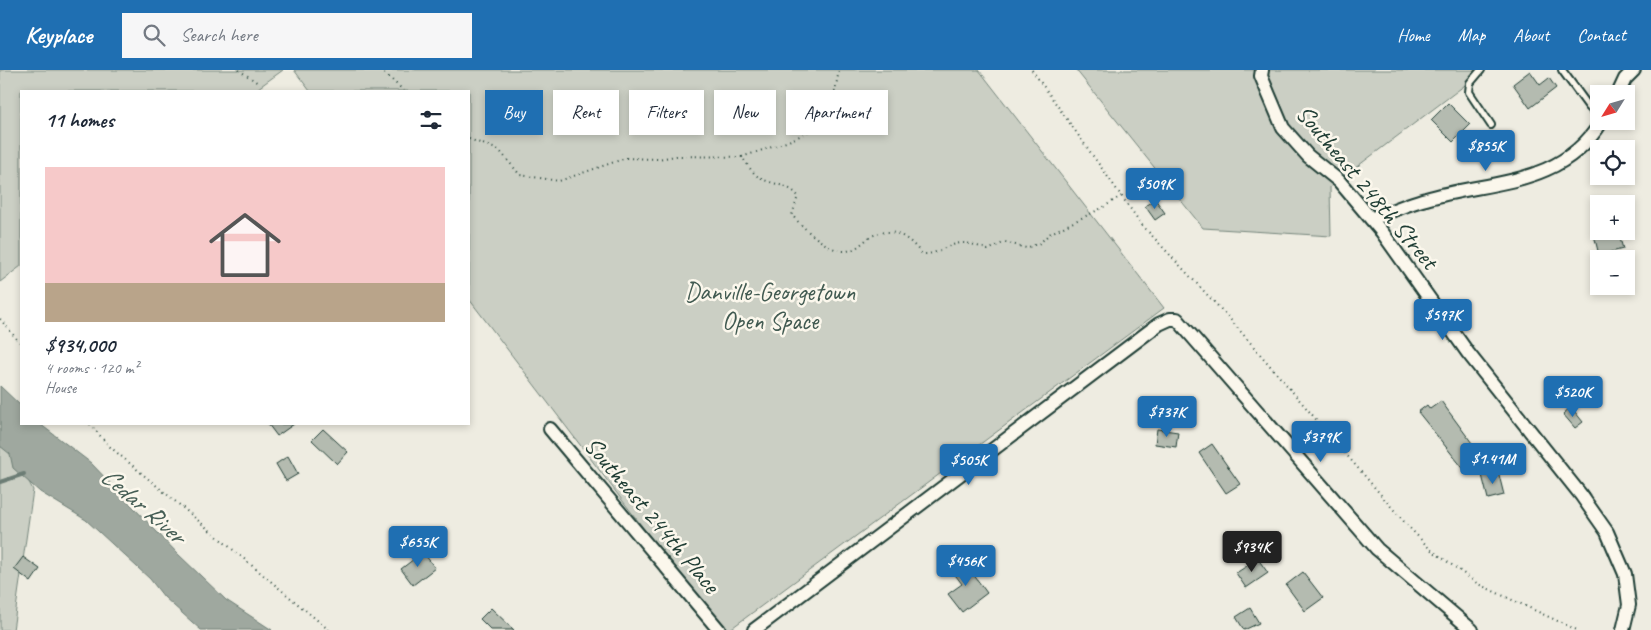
<!DOCTYPE html>
<meta charset="utf-8">
<style>
:root{--surface:#fff;--page:#f6f6f7;--text:#1f2937;--muted:#747a83;--line:#e0e1e3;--accent:#1f6fb2}
body{margin:0;font-family:Caveat,sans-serif;background:var(--page);color:var(--text);height:100vh;display:flex;flex-direction:column;font-size:19px;white-space:nowrap}
*{box-sizing:border-box;margin:0}
p{font-size:16px;color:var(--muted)}
.icon{flex:none;width:28px;height:28px;fill:none;stroke:currentColor;stroke-width:2;stroke-linecap:round;stroke-linejoin:round}
.map{position:relative;flex:1;overflow:hidden}
.drawer{position:absolute;left:20px;top:20px;width:450px;height:335px;display:flex;flex-direction:column;background:var(--surface);border-radius:0px;box-shadow:0 2px 8px #0003}
.drawer>*{flex:none}
.banner{position:absolute;left:485px;top:20px;width:475px;height:45px;display:flex;gap:10px}
.needle{width:32px;rotate:233deg}
.tools{position:absolute;left:1590px;top:15px;display:grid;gap:10px}
.tools a{display:grid;place-items:center;width:45px;height:45px;border-radius:0px;background:var(--surface);box-shadow:0 2px 8px #0003;font-size:25px}
.price{position:absolute;translate:-50% -42px;padding:0 11px;border-radius:5px;background:var(--accent);color:#fff;font-size:16px;line-height:32px;filter:drop-shadow(0 1px 2px #0008)}
.price::after{content:'';position:absolute;left:50%;top:30px;width:15px;height:11px;margin-left:-8px;background:inherit;clip-path:polygon(0 0,100% 0,50% 100%)}
.price.selected{background:#222;color:#fff}
ul{padding:0;list-style:none}
li{display:grid;align-content:center;gap:10px;height:265px;padding:0 25px}
li+li{border-top:1px solid var(--line)}
li span{display:grid;place-items:center;height:155px;border-radius:0px;color:#555}
li>.icon{margin-inline-start:auto}
span .icon{width:90px;height:90px;fill:#fffc;stroke-width:1}
li b{font-size:21px}
h2{display:flex;justify-content:space-between;align-items:center;height:60px;padding:0 25px;font-size:21px}
.tag{padding:0 18px;border-radius:0px;background:var(--surface);box-shadow:0 2px 8px #0003;font-size:18px;line-height:45px}
.tag.selected{background:var(--accent);color:#fff}
header{display:flex;align-items:center;gap:30px;box-sizing:border-box;height:70px;padding:0 25px;background:var(--accent);color:#fff}
header strong{font-size:24px}
nav{display:flex;gap:28px;margin-inline-start:auto;font-size:18px}
.search{width:350px;height:45px;background:var(--page);display:flex;align-items:center;gap:12px;box-sizing:border-box;padding:0 18px;border-radius:0px;color:var(--muted);font-size:19px}
.map>svg:first-child{display:block}
.green{fill:#cbcfc4;stroke:#75867c}
.water{fill:#9fa89f;stroke:#6c7d74}
.lines{fill:none;stroke-linecap:round;stroke-linejoin:round}
.stream{stroke:#6c7d74;stroke-width:4}
.building{fill:#b4bbb0;stroke:#1f3d34}
.lane-casing{stroke:#1f3d34;stroke-width:10}
.street-casing{stroke:#1f3d34;stroke-width:16}
.path{stroke:#1f3d34;stroke-width:2;stroke-dasharray:1 4;stroke-linecap:butt}
.lane{stroke:#fbf7ec;stroke-width:6}
.street{stroke:#fbf7ec;stroke-width:12}
.labels{text-anchor:middle;dominant-baseline:central;stroke-width:5;stroke-linejoin:round;paint-order:stroke}
.street-label{font-size:25px;fill:#1f3d34;stroke:#fbf7ec}
.park-label{font-size:25px;fill:#415a51;stroke:#fbf7ec}
.water-label{font-size:26px;font-style:italic;fill:#455d54;stroke:#fbf7ec}
</style>
<header>
<strong>Keyplace</strong>
<div class="search"><svg class="icon" aria-label="search" viewBox="0 0 24 24"><circle cx="10" cy="10" r="6"/><path d="M15 15l6 6"/></svg>Search here</div>
<nav><a>Home</a><a>Map</a><a>About</a><a>Contact</a></nav>
</header>
<div class="map">
<svg width="1651" height="560" viewBox="0 0 1651 560">
<rect width="100%" height="100%" fill="#eeece1"/>
<filter id="ink" filterUnits="userSpaceOnUse"><feTurbulence type="fractalNoise" baseFrequency=".02" numOctaves="2"/><feDisplacementMap in="SourceGraphic" scale="10" xChannelSelector="R" yChannelSelector="G"/><feConvolveMatrix kernelMatrix="1 2 1 2 8 2 1 2 1" color-interpolation-filters="sRGB"/></filter>
<g filter="url(#ink)">
<path class="green" d="M0,0H283L254,21H21V196L0,212Z
M294,0H979L1164,238L729,560H721L469,229V21H310Z
M1076,0H1485L1330,117L1331,166L1203,158Z
M0,376L15,384L33,420L13,560H0Z"/>
<path class="water" d="M0,316L21,336V354H40L91,393L178,484L226,530L272,560H201L164,527L150,509L86,450L40,422L13,398L10,384L0,376Z"/>
<g class="lines">
<path class="stream" d="M0,412L24,404"/>
</g>
<path class="building" d="M1530,1L1540,15L1549,8L1556,18L1530,38L1513,14Z
M1448,33L1470,55L1453,72L1431,50Z
M1155,129L1165,143L1155,150L1145,136Z
M1593,161H1618L1623,179L1599,185Z
M1441,331L1483,388L1466,402L1418,342L1427,335L1430,339Z
M1571,337L1583,352L1575,358L1563,344Z
M268,354H294L277,366Z
M323,359L348,382L337,394L312,370Z
M1157,359L1178,362L1176,377L1155,374Z
M1212,374L1240,414L1226,423L1199,383Z
M288,386L298,404L286,411L276,394Z
M1498,401L1504,425L1488,429L1482,405Z
M423,482L435,498L413,515L401,499Z
M23,487L40,499L31,512L14,499Z
M962,489L987,523L962,542L948,524L962,514L950,498Z
M1258,489L1268,503L1246,518L1236,503Z
M1303,502L1323,528L1305,541L1286,515Z
M491,538L514,560H491L480,549Z
M1250,538L1259,553L1244,560L1236,547Z"/>
<g class="lines">
<g class="lane-casing">
<path id="lane" d="M1481,0L1470,13L1469,22L1491,55
M1562,0L1589,37L1599,47"/>
</g>
<g class="street-casing">
<path id="street" d="M1262,0L1261,6L1283,58L1308,86L1339,111L1382,162L1468,283L1581,425L1607,462L1625,504L1629,535L1623,560
M1618,24L1625,9L1634,0
M1371,149C1389,142 1407,134 1426,129C1492,110 1561,117 1602,51
M550,359L719,560
M754,560L1159,254L1170,249H1177L1377,479L1472,560"/>
</g>
<path class="path" d="M239,0L258,13
M381,0L404,21
M1032,0L1142,155L1229,248L1406,454L1430,479L1478,514L1577,560
M469,69L499,80L520,105L559,111L626,88L658,89L676,86L742,87C747,94 753,104 760,108C773,115 789,114 798,126L792,145C802,157 826,179 842,181C857,182 861,172 872,166C893,155 909,168 922,184C936,185 943,177 956,174C966,171 978,176 988,180L1005,172L1026,178L1040,173L1049,164L1102,138L1121,126
M742,87C766,78 807,69 823,49C833,36 836,16 839,0
M0,249L21,274
M90,354L109,376L329,560"/>
<use href="#lane" class="lane"/>
<use href="#street" class="street"/>
</g>
</g>
<g class="labels">
<g class="street-label">
<text transform="translate(1367 117) rotate(50)">Southeast 248th Street</text>
<text transform="translate(652 445) rotate(50)">Southeast 244th Place</text>
</g>
<g class="park-label">
<text x="770" y="222">Danville-Georgetown<tspan x="770" dy="29">Open Space</tspan></text>
</g>
<g class="water-label">
<text transform="translate(143 435) rotate(41)">Cedar River</text>
</g>
</g>
</svg>
<div class="tools">
<a><svg class="needle" viewBox="-14 -14 28 28"><path d="M0-13l5 13h-10z" fill="#e53935"/><path d="M0 13l5-13h-10z" fill="#747a83"/></svg></a>
<a><svg class="icon" aria-label="locate" viewBox="0 0 24 24"><circle cx="12" cy="12" r="6"/><path d="M12 2v4M12 18v4M2 12h4M18 12h4"/></svg></a>
<a>+</a>
<a>−</a>
</div>
<b class="price" style="left:1486px;top:102px">$855K</b>
<b class="price" style="left:1155px;top:140px">$509K</b>
<b class="price" style="left:1443px;top:271px">$597K</b>
<b class="price" style="left:1573px;top:348px">$520K</b>
<b class="price" style="left:1167px;top:368px">$737K</b>
<b class="price" style="left:1321px;top:393px">$379K</b>
<b class="price" style="left:1493px;top:415px">$1.41M</b>
<b class="price" style="left:969px;top:416px">$505K</b>
<b class="price" style="left:418px;top:498px">$655K</b>
<b class="price selected" style="left:1252px;top:503px">$934K</b>
<b class="price" style="left:966px;top:517px">$456K</b>
<div class="banner">
<a class="tag selected">Buy</a>
<a class="tag">Rent</a>
<a class="tag">Filters</a>
<a class="tag">New</a>
<a class="tag">Apartment</a>
</div>
<section class="drawer">
<h2>11 homes<svg class="icon" aria-label="filters" viewBox="0 0 24 24"><path d="M4 7h16M4 17h16"/><circle cx="9" cy="7" r="2"/><circle cx="15" cy="17" r="2"/></svg></h2>
<ul>
<li><span style="background:linear-gradient(#f6c9c9 75%,#b9a48a 0)"><svg class="icon" aria-label="home" viewBox="0 0 24 24"><path d="M3 11l9-7 9 7M6 9v11h12V9"/></svg></span><div><b>$934,000</b><p>4 rooms · 120 m²</p><p>House</p></div></li>
</ul>
</section>
</div>
